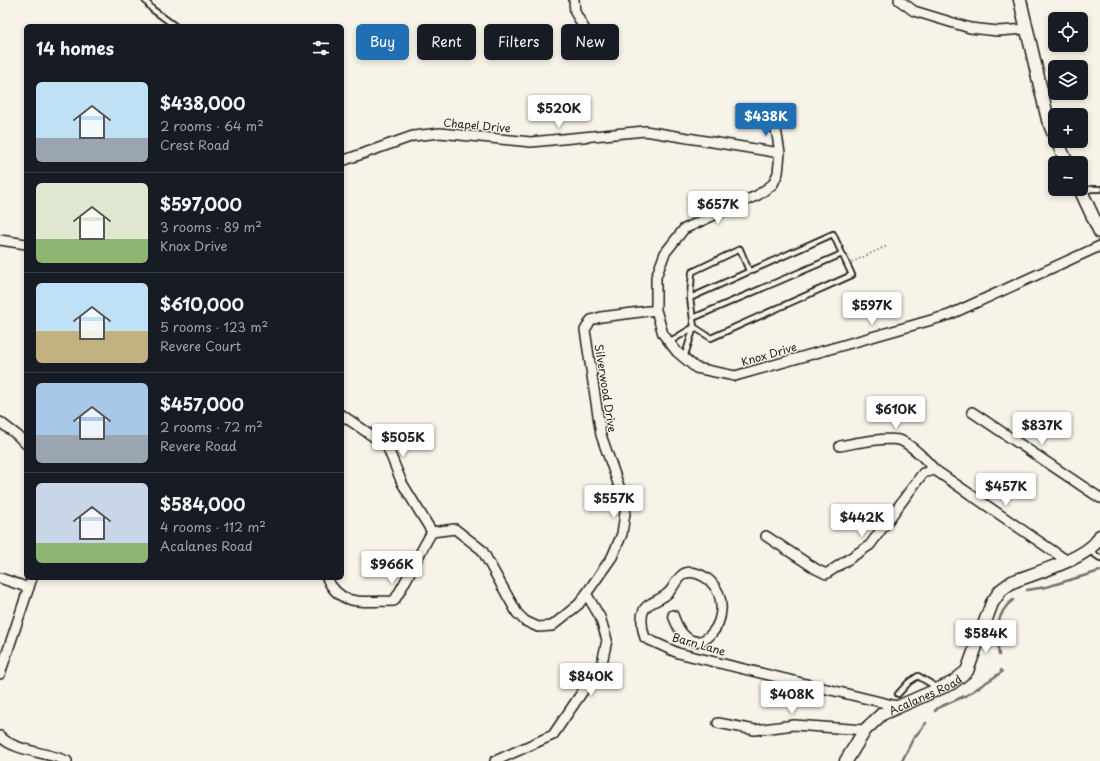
<!DOCTYPE html>
<meta charset="utf-8">
<style>
:root{--surface:#171b24;--page:#20242c;--text:#f1f3f6;--muted:#9ea1a6;--line:#363941;--accent:#1f6fb2}
body{margin:0;font-family:"Playpen Sans",sans-serif;background:var(--page);color:var(--text);height:100vh;display:flex;flex-direction:column;font-size:15px;white-space:nowrap}
*{box-sizing:border-box;margin:0}
p{font-size:13px;color:var(--muted)}
.icon{flex:none;width:22px;height:22px;fill:none;stroke:currentColor;stroke-width:2;stroke-linecap:round;stroke-linejoin:round}
.map{position:relative;flex:1;overflow:hidden}
.side{position:absolute;left:24px;top:24px;width:320px;height:556px;display:flex;flex-direction:column;background:var(--surface);border-radius:6px;box-shadow:0 2px 6px #0003}
.side>*{flex:none}
.guide{position:absolute;left:356px;top:24px;width:380px;height:36px;display:flex;gap:8px}
.tools{position:absolute;left:1048px;top:12px;display:grid;gap:8px}
.tools a{display:grid;place-items:center;width:40px;height:40px;border-radius:6px;background:var(--surface);box-shadow:0 2px 6px #0003;font-size:20px}
.price{position:absolute;translate:-50% -34px;padding:0 9px;border-radius:4px;background:#fff;color:#222;font-size:13px;line-height:26px;filter:drop-shadow(0 1px 2px #0008)}
.price::after{content:'';position:absolute;left:50%;top:24px;width:12px;height:9px;margin-left:-6px;background:inherit;clip-path:polygon(0 0,100% 0,50% 100%)}
.price.on{background:var(--accent);color:#fff}
ul{padding:0;list-style:none}
li{display:flex;align-items:center;gap:12px;height:100px;padding:0 12px}
li+li{border-top:1px solid var(--line)}
li span{display:grid;place-items:center;flex:none;width:112px;height:80px;border-radius:6px;color:#555}
li>.icon{margin-inline-start:auto}
span .icon{width:48px;height:48px;fill:#fffc;stroke-width:1}
li b{font-size:17px}
h2{display:flex;justify-content:space-between;align-items:center;height:48px;padding:0 12px;font-size:17px}
.pill{padding:0 14px;border-radius:6px;background:var(--surface);box-shadow:0 2px 6px #0003;font-size:14px;line-height:36px}
.pill.on{background:var(--accent);color:#fff}
.map>svg:first-child{display:block}
.lines{fill:none;stroke-linecap:round;stroke-linejoin:round}
.stream{stroke:#72716c;stroke-width:2.5}
.lane-casing{stroke:#1c1c1c;stroke-width:8}
.street-casing{stroke:#1c1c1c;stroke-width:12}
.secondary-casing{stroke:#1c1c1c;stroke-width:15}
.path{stroke:#1c1c1c;stroke-width:1.5;stroke-dasharray:1 3;stroke-linecap:butt}
.lane{stroke:#f7f3e8;stroke-width:4.5}
.street{stroke:#f7f3e8;stroke-width:9}
.secondary{stroke:#f7f3e8;stroke-width:12}
.labels{text-anchor:middle;dominant-baseline:central;stroke-width:3;stroke-linejoin:round;paint-order:stroke}
.street-label{font-size:11px;fill:#1c1c1c;stroke:#f7f3e8}
</style>
<div class="map">
<svg width="1100" height="761" viewBox="0 0 1100 761">
<rect width="100%" height="100%" fill="#f7f3e8"/>
<filter id="ink" filterUnits="userSpaceOnUse"><feTurbulence type="fractalNoise" baseFrequency=".025" numOctaves="2"/><feDisplacementMap in="SourceGraphic" scale="8" xChannelSelector="R" yChannelSelector="G"/><feConvolveMatrix kernelMatrix="1 2 1 2 8 2 1 2 1" color-interpolation-filters="sRGB"/></filter>
<g filter="url(#ink)">
<g class="lines">
<path class="stream" d="M1027,590L1046,587L1100,571
M999,655C996,635 995,613 1013,600
M935,711L938,708L967,695L1002,672L1001,670
M902,761L913,739L926,723"/>
<g class="lane-casing">
<path id="lane" d="M145,0L152,9L175,26
M1082,192L1091,189H1100
M690,298L833,234L852,275L711,338L694,327L690,298L692,272L740,249L749,271
M693,318L842,254
M669,342L694,327
M684,358L694,327
M1088,550L1100,558
M898,694L909,682L918,676L938,688"/>
</g>
<g class="street-casing">
<path id="street" d="M574,0L575,12L589,37
M899,0L914,11L970,28L998,31L1026,29
M774,117L780,153L778,173L773,184L758,195L684,229L665,253L656,277V310L663,334L677,352L696,368L735,376L949,315L1100,246
M342,161L413,136L440,133L531,142L645,131L780,153
M0,240L26,244
M972,412L1100,498
M342,415L387,446L402,483L432,532
M0,422L17,435L26,444
M840,446C853,443 891,436 902,441C915,448 925,459 935,470L1066,560
M432,532L455,529L482,550L517,613L525,621L538,627L552,626L579,604L612,557L622,534L626,506L601,435L585,330L591,320L601,317L656,310
M766,536L816,569L826,574L870,545L923,473L935,470
M0,578L29,588
M327,578C340,608 366,601 394,601C408,579 418,555 432,532
M673,615C694,677 742,614 711,582C704,575 689,568 681,576C675,581 673,589 668,593C662,599 653,601 647,606C639,613 642,629 645,638L678,653L897,706
M0,674L32,578
M718,723L755,730L794,725L865,730
M0,736C13,751 46,752 67,761
M495,761L553,735L602,663L607,640L600,617L587,595"/>
</g>
<g class="secondary-casing">
<g id="secondary">
<path d="M1020,0L1048,120L1055,137"/>
<path d="M1057,141L1067,163"/>
<path d="M1080,189L1100,232"/>
<path id="s1" d="M846,761L865,730L882,714L952,683L967,671L992,603L1001,590L1012,582C1034,573 1091,558 1100,536"/>
</g>
</g>
<path class="path" d="M852,262L887,246"/>
<use href="#lane" class="lane"/>
<use href="#street" class="street"/>
<use href="#secondary" class="secondary"/>
</g>
</g>
<g class="labels">
<g class="street-label">
<text transform="translate(477 125) rotate(5)">Chapel Drive</text>
<text transform="translate(769 354) rotate(-16)">Knox Drive</text>
<text transform="translate(606 388) rotate(81)">Silverwood Drive</text>
<text transform="translate(699 644) rotate(16)">Barn Lane</text>
<text stroke="none"><textPath href="#s1" startOffset="107">Acalanes Road</textPath></text>
</g>
</g>
</svg>
<div class="tools">
<a><svg class="icon" aria-label="locate" viewBox="0 0 24 24"><circle cx="12" cy="12" r="6"/><path d="M12 2v4M12 18v4M2 12h4M18 12h4"/></svg></a>
<a><svg class="icon" aria-label="layers" viewBox="0 0 24 24"><path d="M12 4l9 5-9 5-9-5zM3 14l9 5 9-5"/></svg></a>
<a>+</a>
<a>−</a>
</div>
<b class="price" style="left:559px;top:129px">$520K</b>
<b class="price on" style="left:766px;top:137px">$438K</b>
<b class="price" style="left:718px;top:225px">$657K</b>
<b class="price" style="left:872px;top:326px">$597K</b>
<b class="price" style="left:896px;top:430px">$610K</b>
<b class="price" style="left:1042px;top:446px">$837K</b>
<b class="price" style="left:403px;top:458px">$505K</b>
<b class="price" style="left:1006px;top:507px">$457K</b>
<b class="price" style="left:614px;top:519px">$557K</b>
<b class="price" style="left:862px;top:538px">$442K</b>
<b class="price" style="left:392px;top:585px">$966K</b>
<b class="price" style="left:986px;top:654px">$584K</b>
<b class="price" style="left:591px;top:697px">$840K</b>
<b class="price" style="left:792px;top:715px">$408K</b>
<div class="guide">
<a class="pill on">Buy</a>
<a class="pill">Rent</a>
<a class="pill">Filters</a>
<a class="pill">New</a>
</div>
<section class="side">
<h2>14 homes<svg class="icon" aria-label="filters" viewBox="0 0 24 24"><path d="M4 7h16M4 17h16"/><circle cx="9" cy="7" r="2"/><circle cx="15" cy="17" r="2"/></svg></h2>
<ul>
<li><span style="background:linear-gradient(#bfe0f5 70%,#9aa5b1 0)"><svg class="icon" aria-label="home" viewBox="0 0 24 24"><path d="M3 11l9-7 9 7M6 9v11h12V9"/></svg></span><div><b>$438,000</b><p>2 rooms · 64 m²</p><p>Crest Road</p></div></li>
<li><span style="background:linear-gradient(#dfe7d0 70%,#8fb573 0)"><svg class="icon" aria-label="home" viewBox="0 0 24 24"><path d="M3 11l9-7 9 7M6 9v11h12V9"/></svg></span><div><b>$597,000</b><p>3 rooms · 89 m²</p><p>Knox Drive</p></div></li>
<li><span style="background:linear-gradient(#bfe0f5 60%,#c2b280 0)"><svg class="icon" aria-label="home" viewBox="0 0 24 24"><path d="M3 11l9-7 9 7M6 9v11h12V9"/></svg></span><div><b>$610,000</b><p>5 rooms · 123 m²</p><p>Revere Court</p></div></li>
<li><span style="background:linear-gradient(#a9c7e8 65%,#9aa5b1 0)"><svg class="icon" aria-label="home" viewBox="0 0 24 24"><path d="M3 11l9-7 9 7M6 9v11h12V9"/></svg></span><div><b>$457,000</b><p>2 rooms · 72 m²</p><p>Revere Road</p></div></li>
<li><span style="background:linear-gradient(#c9d6e8 75%,#8fb573 0)"><svg class="icon" aria-label="home" viewBox="0 0 24 24"><path d="M3 11l9-7 9 7M6 9v11h12V9"/></svg></span><div><b>$584,000</b><p>4 rooms · 112 m²</p><p>Acalanes Road</p></div></li>
</ul>
</section>
</div>
